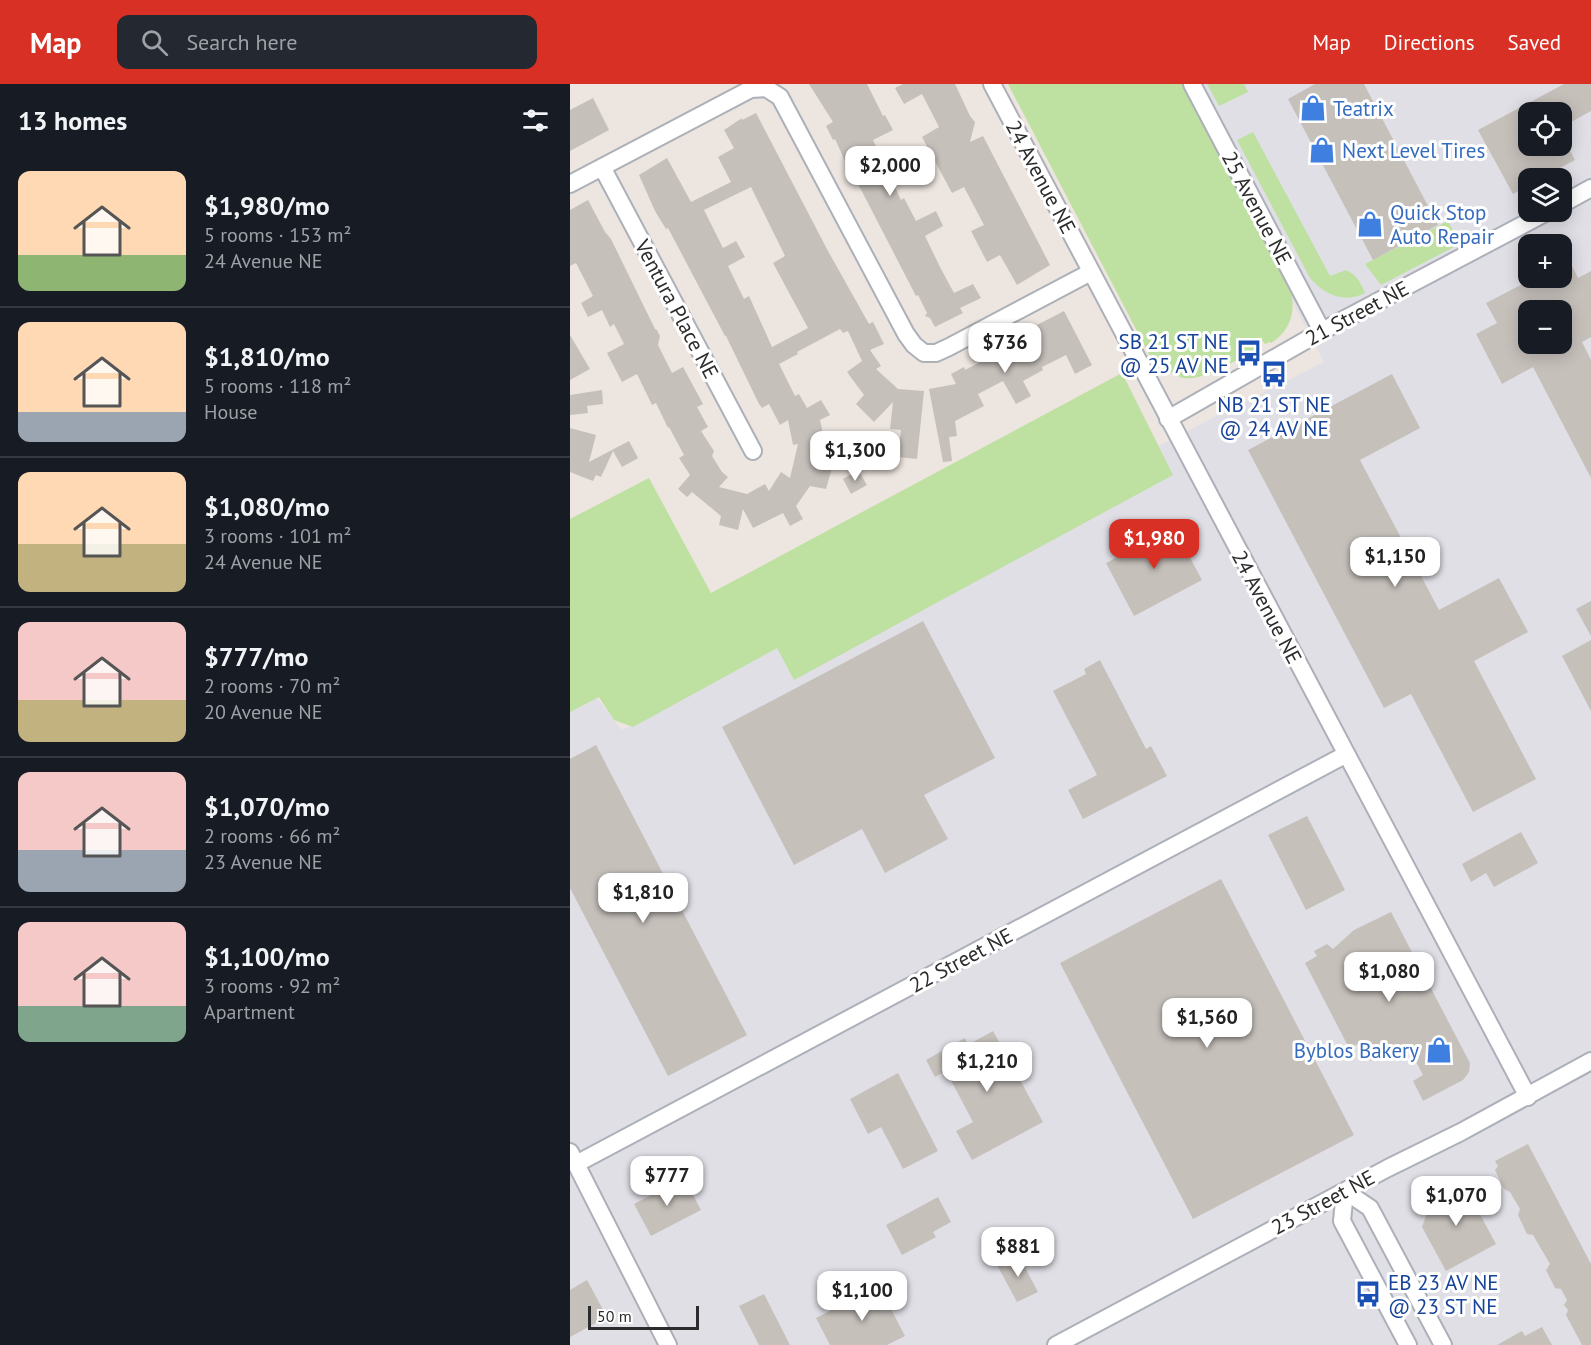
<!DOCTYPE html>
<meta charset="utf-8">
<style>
:root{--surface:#171b24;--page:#242831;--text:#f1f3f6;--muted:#9ea1a6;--line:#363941;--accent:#d93025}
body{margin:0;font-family:"PT Sans",sans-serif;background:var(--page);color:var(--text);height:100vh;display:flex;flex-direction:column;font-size:22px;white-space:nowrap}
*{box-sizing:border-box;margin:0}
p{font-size:20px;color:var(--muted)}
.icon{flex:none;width:33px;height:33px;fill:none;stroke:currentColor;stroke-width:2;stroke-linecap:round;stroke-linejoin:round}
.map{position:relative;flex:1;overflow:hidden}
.panel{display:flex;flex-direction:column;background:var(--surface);width:570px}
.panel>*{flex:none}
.fabs{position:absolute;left:948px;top:18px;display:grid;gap:12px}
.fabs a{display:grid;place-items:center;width:54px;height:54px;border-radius:12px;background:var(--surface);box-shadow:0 3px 15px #0003;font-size:30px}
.scale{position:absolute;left:18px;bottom:15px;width:111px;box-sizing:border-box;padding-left:6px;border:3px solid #2c2c2c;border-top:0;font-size:16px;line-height:21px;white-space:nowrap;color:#2c2c2c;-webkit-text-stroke:4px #fff;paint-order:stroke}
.price{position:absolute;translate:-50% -51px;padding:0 14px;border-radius:12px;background:#fff;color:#222;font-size:20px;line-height:39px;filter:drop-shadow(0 2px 3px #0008)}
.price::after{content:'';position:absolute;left:50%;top:36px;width:18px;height:14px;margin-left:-9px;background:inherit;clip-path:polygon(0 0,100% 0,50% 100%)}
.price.selected{background:var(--accent);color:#fff}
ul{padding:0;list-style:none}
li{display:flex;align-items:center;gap:18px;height:150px;padding:0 18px}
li+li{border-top:2px solid var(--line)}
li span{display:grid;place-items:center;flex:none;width:168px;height:120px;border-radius:12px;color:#555}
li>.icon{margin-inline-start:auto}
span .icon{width:72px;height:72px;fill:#fffc;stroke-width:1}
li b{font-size:26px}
h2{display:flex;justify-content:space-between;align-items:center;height:72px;padding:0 18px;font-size:26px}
header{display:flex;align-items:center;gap:36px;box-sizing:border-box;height:84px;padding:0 30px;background:var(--accent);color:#fff}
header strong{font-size:28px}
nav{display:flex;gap:33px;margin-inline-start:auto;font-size:21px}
.search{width:420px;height:54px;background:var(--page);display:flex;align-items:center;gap:15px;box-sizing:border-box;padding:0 21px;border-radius:12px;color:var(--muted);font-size:22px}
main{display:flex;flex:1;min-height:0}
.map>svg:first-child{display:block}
.industrial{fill:#e0dfe6;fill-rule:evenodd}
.green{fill:#bee0a0}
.building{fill:#c6c0bb;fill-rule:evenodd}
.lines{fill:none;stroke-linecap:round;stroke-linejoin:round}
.minor-casing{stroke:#acb0b8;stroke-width:20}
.minor{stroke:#fff;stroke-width:16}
.labels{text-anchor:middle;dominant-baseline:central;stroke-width:6;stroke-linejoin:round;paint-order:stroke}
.shop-label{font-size:21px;fill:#366cbe;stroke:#fff;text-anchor:start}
.street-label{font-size:21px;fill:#2c2c2c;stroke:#fff}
.transit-label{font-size:21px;fill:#164399;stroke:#fff;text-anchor:end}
</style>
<header>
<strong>Map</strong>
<div class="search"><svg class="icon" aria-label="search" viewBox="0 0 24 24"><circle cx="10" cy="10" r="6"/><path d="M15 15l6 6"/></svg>Search here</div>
<nav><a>Map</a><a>Directions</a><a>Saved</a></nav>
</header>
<main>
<section class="panel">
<h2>13 homes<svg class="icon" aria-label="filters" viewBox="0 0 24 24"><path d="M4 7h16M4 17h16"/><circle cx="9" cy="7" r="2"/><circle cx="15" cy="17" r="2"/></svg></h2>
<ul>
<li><span style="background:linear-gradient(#ffd9b3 70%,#8fb573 0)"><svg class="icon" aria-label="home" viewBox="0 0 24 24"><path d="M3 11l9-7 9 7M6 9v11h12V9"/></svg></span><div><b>$1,980/mo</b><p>5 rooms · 153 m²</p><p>24 Avenue NE</p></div></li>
<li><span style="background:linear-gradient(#ffd9b3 75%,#9aa5b1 0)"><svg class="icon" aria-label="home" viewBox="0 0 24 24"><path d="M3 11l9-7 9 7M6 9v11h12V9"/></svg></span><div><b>$1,810/mo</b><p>5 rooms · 118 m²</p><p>House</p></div></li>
<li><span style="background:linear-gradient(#ffd9b3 60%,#c2b280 0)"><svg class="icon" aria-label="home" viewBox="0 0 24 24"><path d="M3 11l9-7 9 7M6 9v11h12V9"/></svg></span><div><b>$1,080/mo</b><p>3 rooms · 101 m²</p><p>24 Avenue NE</p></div></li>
<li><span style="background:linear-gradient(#f6c9c9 65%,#c2b280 0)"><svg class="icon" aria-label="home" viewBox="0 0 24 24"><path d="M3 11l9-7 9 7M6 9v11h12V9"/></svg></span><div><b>$777/mo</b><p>2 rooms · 70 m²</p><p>20 Avenue NE</p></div></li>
<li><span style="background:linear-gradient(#f6c9c9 65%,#9aa5b1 0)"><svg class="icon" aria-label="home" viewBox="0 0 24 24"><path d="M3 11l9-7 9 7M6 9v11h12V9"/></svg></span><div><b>$1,070/mo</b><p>2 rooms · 66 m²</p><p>23 Avenue NE</p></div></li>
<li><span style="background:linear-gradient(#f6c9c9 70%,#7fa58c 0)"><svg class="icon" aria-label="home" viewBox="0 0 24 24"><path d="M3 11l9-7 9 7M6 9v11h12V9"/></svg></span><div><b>$1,100/mo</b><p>3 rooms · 92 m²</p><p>Apartment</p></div></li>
</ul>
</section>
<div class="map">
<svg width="1021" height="1261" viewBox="0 0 1021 1261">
<rect width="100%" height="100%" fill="#ede5df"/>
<path class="industrial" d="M609,0H1021V1261H0V621L23,609L52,646L625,343L754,278ZM958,28H992V62H958ZM958,94H992V128H958ZM958,160H992V194H958ZM958,226H992V260H958Z"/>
<path class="green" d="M438,0H612L721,207C726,228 720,247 701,259L700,258L695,260L692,256L686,259L688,264C669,274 636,297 614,294C604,292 597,284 588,283L580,272Z
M637,0H674L678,8L649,22Z
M683,48L760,192L776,186C787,191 791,199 795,209C775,220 753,210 740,194L667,56Z
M878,137L887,154L899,148L905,152L811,201L795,180Z
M552,289L603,391L224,596L207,564L63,643L44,636L29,613L0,628V435L79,394L141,509Z"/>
<path class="building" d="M239,0H297L313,32L315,31L323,46L303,56L331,116L334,114L346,137L366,127L373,142L355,152L370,183L384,209L403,200L411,214L390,224L393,229L365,243L360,234L355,232L357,229L348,211L346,212L286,96L284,97L265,55L263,56L256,42L263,38Z
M333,0H385L400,32L405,38L400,58L413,52L480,181L447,201L430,171L417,178L401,147L414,141L394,103L382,109L352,53L369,43L352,10L334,20L325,4Z
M745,0H794L868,141L803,176L718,15Z
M994,0H1021V27L992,43V28H958V62H998L1005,76L971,94H958V101L943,110L908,46Z
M23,14L39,46L0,67V26Z
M186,29L258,167L299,240L303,238L314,260L300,266L311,282L306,285L328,305L354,307L347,375L328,373L331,346L320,345L323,318L304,338L286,320L294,311L277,288L292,277L278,247L273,249L270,245L227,268L228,270L209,280L225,312L229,310L237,324L251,316L260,331L250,336L254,354L246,364L244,380L262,384L256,405L240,402L226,422L233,435L220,442L213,429L183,444L173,425L168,446L149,441L151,432L122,408L117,413L108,405L120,391L109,374L114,371L99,343L98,344L86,319L82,321L67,290L52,298L37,269L54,260L44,240L40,243L32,226L18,233L11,219L23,212L6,179L0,182V126L18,116L35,148L41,155L85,245L87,246L90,252L88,261L102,289L113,283L133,320L127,323L138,343L131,347L144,367L142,372L152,388L158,393L149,403L177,410L195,400L199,407L211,388L220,394L228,360L223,361L218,336L210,341L199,320L192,324L189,320L156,252H155L98,144L96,145L85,127L69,91L97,74L121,118L161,98L148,73L164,64L154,46L172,34V36ZM181,103L215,172L203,179L238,244L202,263L179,212L174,215L158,182L175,173L166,157L153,164L134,126Z
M992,162L1008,194L1021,187V253L1012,258L1021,276V394L963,283L932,300L906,250L927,239L916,219L964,194H992ZM958,226H992V260H958Z
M494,227L522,281L505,290L496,271L472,283L473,286L453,297L461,312L446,320L433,297L408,310L414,322L385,337L387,352L379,353L382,377L373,378L359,305L386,300L381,290L394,283L395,286L454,255L453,252L468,244L467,241Z
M0,251L20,285L0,296Z
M822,290L850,344L790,376L869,526L929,494L958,548L904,577L966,695L903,728L841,610L814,624L678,366Z
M32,306L33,320L17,322L18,329L0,331V311Z
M0,344L26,351L19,378L59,357L68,374L52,383L43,367L31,393L26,391L23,397L0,388Z
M288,386L297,401L281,410L273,395Z
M590,442L594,450L604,444L632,496L564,532L536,479L568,462L565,456Z
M1021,517V552L1006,525Z
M353,537L425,674L354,711L378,755L315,789L292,745L224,781L152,643Z
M1021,556V627L992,572Z
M530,576L576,665L581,662L597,692L513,735L498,706L527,691L483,607L516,590L514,585Z
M26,661L177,951L98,992L0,804V675Z
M737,732L775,806L736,826L698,751Z
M951,748L968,779L924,803L916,789L901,798L892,780Z
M651,795L784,1051L623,1135L490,879Z
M821,828L900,979L899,988L893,996L853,1017L843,997L853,991L839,965L820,976L817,968L800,977L790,959L779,964L735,879L747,872L744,867L757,860L763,865L784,846Z
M423,947L473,1038L402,1076L386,1047L403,1038L376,987L365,993L356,976L395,954L398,961Z
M328,989L368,1067L333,1085L311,1043L298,1050L280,1015Z
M958,1060L1021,1180V1261H1012L996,1231L998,1226L994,1221L997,1216L991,1205L985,1204L976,1186L980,1180L963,1151L957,1150L948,1131L950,1125L940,1108L934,1105L925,1086L928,1082L925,1077Z
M114,1094L131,1126L81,1152L64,1120Z
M892,1097L926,1160L876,1187L852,1143L863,1113Z
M368,1113L381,1138L363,1148L366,1153L332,1171L316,1141Z
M448,1170L468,1208L447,1218L427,1181Z
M17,1196L37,1233L0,1253V1206Z
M309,1202L335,1252L317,1261H260L246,1234Z
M194,1210L220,1261H189L169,1222Z
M972,1243L982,1261H927L952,1247L955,1252Z"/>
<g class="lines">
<g class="minor-casing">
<path id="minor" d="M422,0L958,1013
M622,0L752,247
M32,83L183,367
M0,100L181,5L196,4L210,13L336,250L344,261L354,269H366L379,263L521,188
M992,120L1021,104
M598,335L752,247L977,128
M0,1068L98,1261
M6,1080L775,671
M775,1107L800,1124L873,1261
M775,1107L772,1137L838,1261
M486,1261L818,1084L891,1048L1021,977"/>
</g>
<use href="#minor" class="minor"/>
</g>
<defs>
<g id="shop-bare" transform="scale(2.07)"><path d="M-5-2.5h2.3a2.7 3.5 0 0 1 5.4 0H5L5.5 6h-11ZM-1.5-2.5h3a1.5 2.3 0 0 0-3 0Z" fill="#3f7fe0" stroke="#fff" stroke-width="2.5" paint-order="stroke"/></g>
<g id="bus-bare" transform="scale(2.07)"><path d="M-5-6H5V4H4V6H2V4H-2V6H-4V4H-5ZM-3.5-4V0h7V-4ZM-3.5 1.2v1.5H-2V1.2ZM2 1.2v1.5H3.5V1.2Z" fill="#1a4fb4" stroke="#fff" stroke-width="2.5" paint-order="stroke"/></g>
</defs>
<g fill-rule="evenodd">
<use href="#shop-bare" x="743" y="24"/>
<use href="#shop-bare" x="752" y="66"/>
<use href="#shop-bare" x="800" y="140"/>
<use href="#bus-bare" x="679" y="269"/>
<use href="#bus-bare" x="704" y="290"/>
<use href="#shop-bare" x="869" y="966"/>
<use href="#bus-bare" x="798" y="1210"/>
</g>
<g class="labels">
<g class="shop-label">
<text x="763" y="24">Teatrix</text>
<text x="772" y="66">Next Level Tires</text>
<text x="820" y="128">Quick Stop<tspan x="820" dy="24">Auto Repair</tspan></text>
<text x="849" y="966" text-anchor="end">Byblos Bakery</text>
</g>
<g class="street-label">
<text transform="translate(471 93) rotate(62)">24 Avenue NE</text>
<text transform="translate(687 124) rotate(62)">25 Avenue NE</text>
<text transform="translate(107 225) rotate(62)">Ventura Place NE</text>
<text transform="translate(787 229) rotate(-28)">21 Street NE</text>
<text transform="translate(697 523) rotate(62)">24 Avenue NE</text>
<text transform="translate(391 876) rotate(-28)">22 Street NE</text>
<text transform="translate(753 1118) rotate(-28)">23 Street NE</text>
</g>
<g class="transit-label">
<text x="659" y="257">SB 21 ST NE<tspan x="659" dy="24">@ 25 AV NE</tspan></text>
<text x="704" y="320" text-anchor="middle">NB 21 ST NE<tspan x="704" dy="24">@ 24 AV NE</tspan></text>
<text x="818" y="1198" text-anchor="start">EB 23 AV NE<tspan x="818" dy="24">@ 23 ST NE</tspan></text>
</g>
</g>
</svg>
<div class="fabs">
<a><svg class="icon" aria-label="locate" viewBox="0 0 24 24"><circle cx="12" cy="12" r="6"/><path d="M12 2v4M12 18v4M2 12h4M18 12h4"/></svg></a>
<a><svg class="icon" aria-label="layers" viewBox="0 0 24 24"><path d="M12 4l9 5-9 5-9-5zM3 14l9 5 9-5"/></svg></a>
<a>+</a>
<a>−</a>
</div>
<div class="scale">50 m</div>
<b class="price" style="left:320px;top:113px">$2,000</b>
<b class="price" style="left:435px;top:290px">$736</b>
<b class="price" style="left:285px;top:398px">$1,300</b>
<b class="price selected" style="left:584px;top:486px">$1,980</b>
<b class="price" style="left:825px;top:504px">$1,150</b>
<b class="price" style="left:73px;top:840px">$1,810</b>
<b class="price" style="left:819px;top:919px">$1,080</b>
<b class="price" style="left:637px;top:965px">$1,560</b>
<b class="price" style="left:417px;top:1009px">$1,210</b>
<b class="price" style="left:97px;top:1123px">$777</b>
<b class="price" style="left:886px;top:1143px">$1,070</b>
<b class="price" style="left:448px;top:1194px">$881</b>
<b class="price" style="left:292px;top:1238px">$1,100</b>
</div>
</main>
